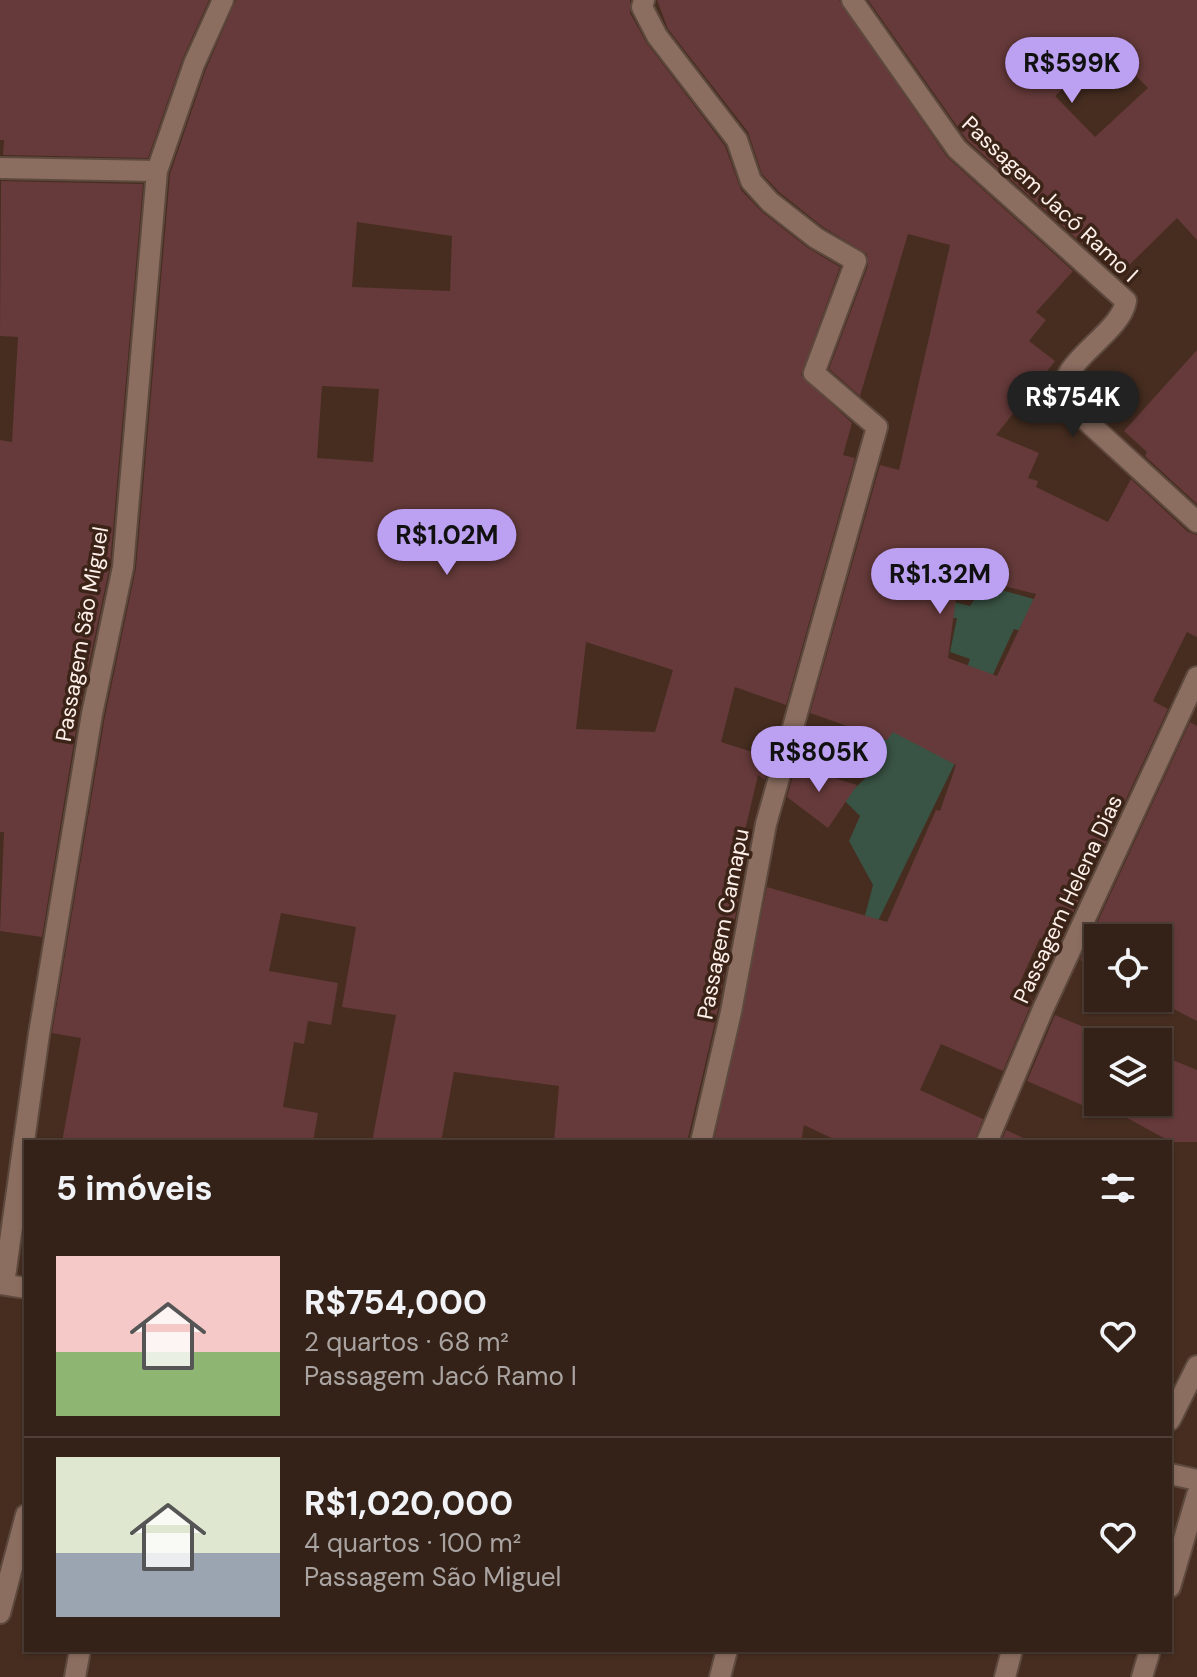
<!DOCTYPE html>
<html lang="pt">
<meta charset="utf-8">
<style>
:root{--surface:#342218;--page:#3c2a21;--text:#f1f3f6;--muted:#a9a4a2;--line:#4e3f37;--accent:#bca0f2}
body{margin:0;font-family:"DM Sans",sans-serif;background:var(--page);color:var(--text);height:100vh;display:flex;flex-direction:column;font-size:30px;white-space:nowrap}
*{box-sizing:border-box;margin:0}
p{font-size:26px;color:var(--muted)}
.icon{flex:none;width:44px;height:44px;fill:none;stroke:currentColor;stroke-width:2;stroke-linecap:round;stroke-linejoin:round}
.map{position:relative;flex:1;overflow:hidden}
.sheet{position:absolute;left:24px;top:1140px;width:1148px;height:512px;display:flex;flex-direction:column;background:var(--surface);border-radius:0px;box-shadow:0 2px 6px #0004,0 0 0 2px var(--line)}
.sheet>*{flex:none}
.tools{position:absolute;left:1084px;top:924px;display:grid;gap:16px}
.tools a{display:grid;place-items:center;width:88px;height:88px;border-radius:0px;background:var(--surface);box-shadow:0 2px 6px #0004,0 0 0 2px var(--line);font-size:40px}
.price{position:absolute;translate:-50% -68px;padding:0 18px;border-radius:28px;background:var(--accent);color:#111;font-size:26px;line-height:52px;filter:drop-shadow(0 2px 4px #0008)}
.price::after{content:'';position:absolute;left:50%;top:48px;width:24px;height:18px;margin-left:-12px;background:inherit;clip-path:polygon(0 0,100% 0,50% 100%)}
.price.current{background:#222;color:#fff}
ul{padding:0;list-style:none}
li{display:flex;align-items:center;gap:24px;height:200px;padding:0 32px}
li+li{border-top:2px solid var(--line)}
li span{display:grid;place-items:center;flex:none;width:224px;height:160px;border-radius:0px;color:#555}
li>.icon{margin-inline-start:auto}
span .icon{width:96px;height:96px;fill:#fffc;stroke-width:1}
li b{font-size:34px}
h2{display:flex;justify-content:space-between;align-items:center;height:96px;padding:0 32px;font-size:34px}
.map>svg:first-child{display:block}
.green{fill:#395344}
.building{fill:#663a3a;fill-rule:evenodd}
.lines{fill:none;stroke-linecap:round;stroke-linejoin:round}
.minor-casing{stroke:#5e493e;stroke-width:24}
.minor{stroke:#8b6e60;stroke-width:20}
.labels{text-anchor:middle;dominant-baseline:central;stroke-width:7;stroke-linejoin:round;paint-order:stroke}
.street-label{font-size:22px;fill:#fdefe9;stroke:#3b2317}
</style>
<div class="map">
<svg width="1197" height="1677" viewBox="0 0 1197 1677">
<rect width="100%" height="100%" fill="#462d20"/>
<path class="green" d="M984,585L1058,606L1045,638L1014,629L984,694L961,684L970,659L950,652L957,618L926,619L941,599L970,606Z
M856,712L956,761L875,927H862L873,885L849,841L860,816L843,799L872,772L850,754Z"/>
<path class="building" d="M0,0H209L182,60L148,158L3,155L4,140H0Z
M236,0H630V13L646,42L725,146L741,190L762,212L808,248L840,267L801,375L852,423L843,455L855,458L786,705L735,687L721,742L771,758L765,780L758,775L734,877L742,880L718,1009L687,1142H554L559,1086L454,1072L441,1142H372L396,1015L342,1007L356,927L281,913L269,971L338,983L331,1025L308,1021L304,1044L294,1042L283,1107L318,1113L313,1142H62L81,1038L52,1033L105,716L136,568L170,174L206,69ZM357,222L452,236L450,291L352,287ZM322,386L379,389L373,462L317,458ZM586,642L673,670L655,732L576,729Z
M657,0H839L947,157L1073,271L1036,312L1046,320L1029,341L1055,361L996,435L1039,453L1028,478L1038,481L1036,487L1108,522L1131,479L1188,532L1197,535V637L1187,632L1153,701L1168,709L1057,947L1040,938L1015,993L1033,1000L1003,1071L941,1044L920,1090L983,1119L974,1142H840L804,1125L801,1142L714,1141L767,887L887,922L936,810L940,811L956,765L893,732L887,740L810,713L880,465L899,470L950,245L908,234L860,396L829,369L868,266L867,254L823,227L779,192L762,174L748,132L668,29ZM959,575L1036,594L997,676L948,658Z
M868,0H1197V240L1177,218L1118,276L967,140ZM1108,47L1148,88L1095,137L1055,96Z
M1,181L143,184L110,565L79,711L42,937L0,931L4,832H0V440L12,442L18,337L0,336Z
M1197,350V504L1145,456L1147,452L1124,431Z
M1190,722L1197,726V1021L1158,1001V938H1098V969L1080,960Z
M796,766L857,785L828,828L787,797Z
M1055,1015L1098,1033V1102H1158V1054L1197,1070V1142H1171L1098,1102V1112L1027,1081Z
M1006,1130L1032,1142H1001Z"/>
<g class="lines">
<g class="minor-casing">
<path id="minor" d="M644,0L642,7L657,36L737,140L751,181L770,202L816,238L856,261L814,373L877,427L766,824L731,1012L701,1142
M852,0L957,149L1126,301C1120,337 1047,366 1067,403L1197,522
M0,168L157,171
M987,1142L1043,1009L1197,677
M0,1284L26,1288
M4,1284L39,1034L92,714L123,567L157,171L194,64L223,0
M1170,1420L1197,1366
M1170,1474L1197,1480
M1170,1587L1197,1495
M0,1613L26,1515
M75,1677L80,1650
M720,1677L727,1650
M1005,1677L1012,1650
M1142,1677L1150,1650"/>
</g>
<use href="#minor" class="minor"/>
</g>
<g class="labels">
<g class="street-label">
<text transform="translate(1050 199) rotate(43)">Passagem Jacó Ramo I</text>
<text transform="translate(82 634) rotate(-80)">Passagem São Miguel</text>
<text transform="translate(1068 899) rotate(-65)">Passagem Helena Dias</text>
<text transform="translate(723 924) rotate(-79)">Passagem Camapu</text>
</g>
</g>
</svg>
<div class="tools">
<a><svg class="icon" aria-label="locate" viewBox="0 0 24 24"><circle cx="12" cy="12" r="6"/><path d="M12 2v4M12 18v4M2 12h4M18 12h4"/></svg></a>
<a><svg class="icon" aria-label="layers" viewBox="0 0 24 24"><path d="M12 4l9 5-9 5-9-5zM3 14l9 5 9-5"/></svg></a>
</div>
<b class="price" style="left:1072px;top:105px">R$599K</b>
<b class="price current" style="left:1073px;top:439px">R$754K</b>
<b class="price" style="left:447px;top:577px">R$1.02M</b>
<b class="price" style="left:940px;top:616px">R$1.32M</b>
<b class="price" style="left:819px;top:794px">R$805K</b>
<section class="sheet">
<h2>5 imóveis<svg class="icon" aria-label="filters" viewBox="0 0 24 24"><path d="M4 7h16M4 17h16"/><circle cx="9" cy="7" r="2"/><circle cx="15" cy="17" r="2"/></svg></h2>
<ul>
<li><span style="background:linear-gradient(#f6c9c9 60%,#8fb573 0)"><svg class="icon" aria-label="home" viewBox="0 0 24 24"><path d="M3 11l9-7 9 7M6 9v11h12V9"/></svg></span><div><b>R$754,000</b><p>2 quartos · 68 m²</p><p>Passagem Jacó Ramo I</p></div><svg class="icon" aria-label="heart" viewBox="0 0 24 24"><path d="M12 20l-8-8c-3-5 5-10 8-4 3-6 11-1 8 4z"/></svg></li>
<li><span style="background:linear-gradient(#dfe7d0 60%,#9aa5b1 0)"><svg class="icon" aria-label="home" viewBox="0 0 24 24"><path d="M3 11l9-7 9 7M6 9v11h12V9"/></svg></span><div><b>R$1,020,000</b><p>4 quartos · 100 m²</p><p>Passagem São Miguel</p></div><svg class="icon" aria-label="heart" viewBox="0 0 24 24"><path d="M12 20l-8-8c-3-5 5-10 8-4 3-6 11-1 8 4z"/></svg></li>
</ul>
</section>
</div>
